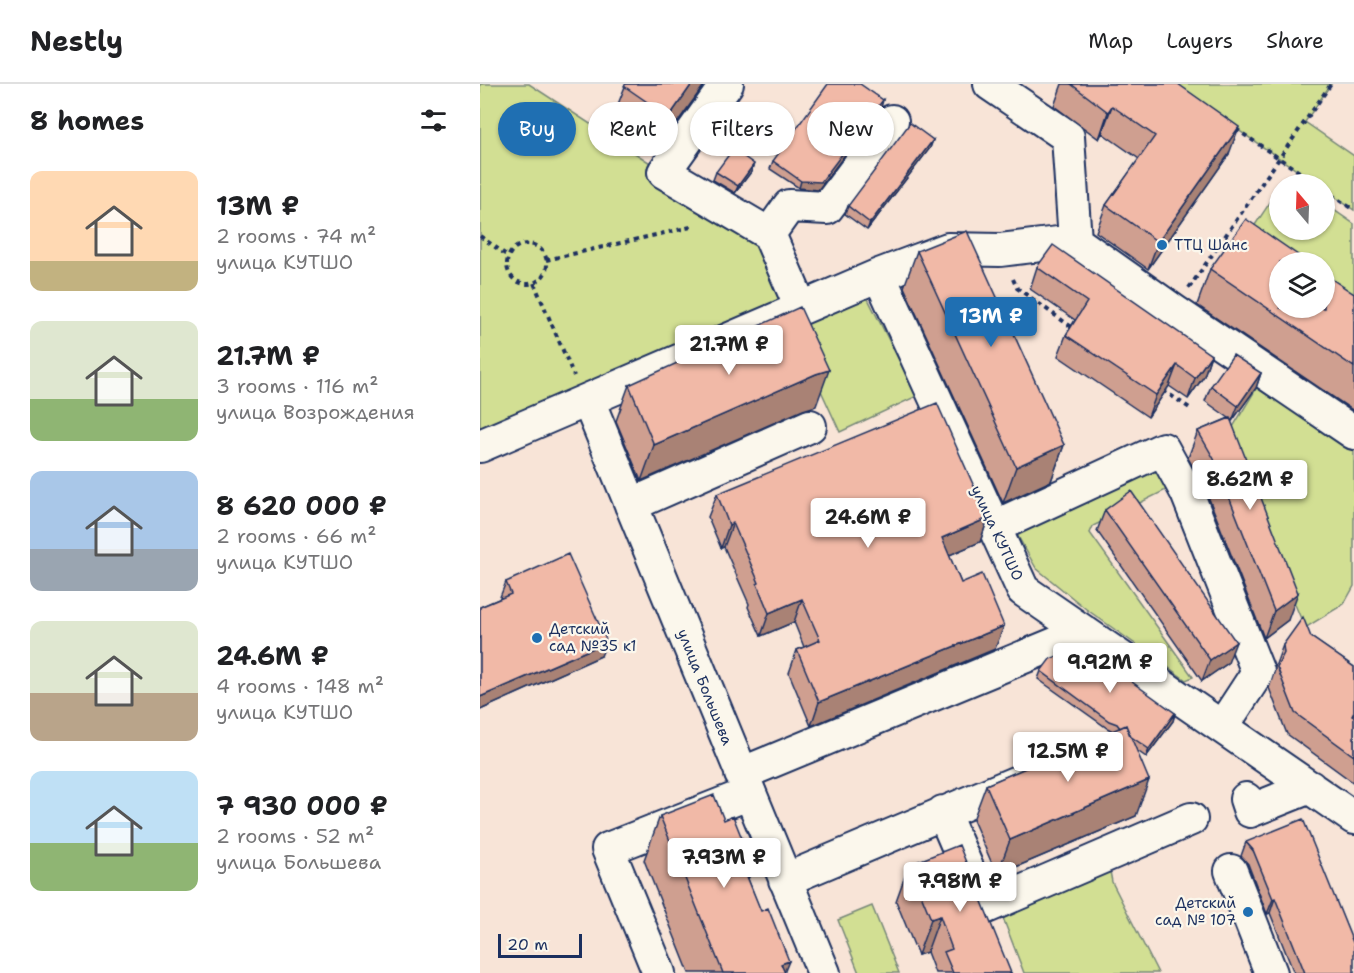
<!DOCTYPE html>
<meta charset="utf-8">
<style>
:root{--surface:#fff;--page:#f2f2f2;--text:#202124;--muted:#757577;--line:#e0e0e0;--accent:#1f6fb2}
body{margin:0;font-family:"Shantell Sans",sans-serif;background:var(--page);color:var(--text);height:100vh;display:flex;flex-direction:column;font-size:22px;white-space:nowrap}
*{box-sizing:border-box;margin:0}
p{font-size:20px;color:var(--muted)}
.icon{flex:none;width:33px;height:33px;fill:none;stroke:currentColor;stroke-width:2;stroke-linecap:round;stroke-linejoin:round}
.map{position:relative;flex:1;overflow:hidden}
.panel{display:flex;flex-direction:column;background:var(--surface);width:480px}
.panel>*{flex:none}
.guide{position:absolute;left:18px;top:18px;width:570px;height:54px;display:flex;gap:12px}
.needle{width:39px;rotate:341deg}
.controls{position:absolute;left:789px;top:90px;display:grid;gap:12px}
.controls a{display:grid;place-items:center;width:66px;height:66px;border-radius:50%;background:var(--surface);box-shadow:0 2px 4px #0004;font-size:30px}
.scale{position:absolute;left:18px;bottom:15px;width:84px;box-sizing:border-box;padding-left:6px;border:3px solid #1b2f5e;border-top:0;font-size:16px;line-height:21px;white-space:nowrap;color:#1b2f5e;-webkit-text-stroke:4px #fbf7ec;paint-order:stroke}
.price{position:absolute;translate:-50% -51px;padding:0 14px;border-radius:6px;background:#fff;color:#222;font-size:20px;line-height:39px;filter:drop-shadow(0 2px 3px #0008)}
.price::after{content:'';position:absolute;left:50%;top:36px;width:18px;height:14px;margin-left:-9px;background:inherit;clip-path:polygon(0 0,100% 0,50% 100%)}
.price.on{background:var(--accent);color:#fff}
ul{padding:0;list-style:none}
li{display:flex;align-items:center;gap:18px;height:150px;padding:0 30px}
li span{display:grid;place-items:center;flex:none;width:168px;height:120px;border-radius:12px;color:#555}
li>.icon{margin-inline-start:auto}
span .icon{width:72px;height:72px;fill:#fffc;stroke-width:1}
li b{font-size:26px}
h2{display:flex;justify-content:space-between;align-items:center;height:72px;padding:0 30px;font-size:26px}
.chip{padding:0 21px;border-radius:27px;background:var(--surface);box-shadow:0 2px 4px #0004;font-size:21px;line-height:54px}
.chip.on{background:var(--accent);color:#fff}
header{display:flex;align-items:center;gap:36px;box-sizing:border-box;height:84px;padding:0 30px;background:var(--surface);border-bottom:2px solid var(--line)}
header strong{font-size:28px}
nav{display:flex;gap:33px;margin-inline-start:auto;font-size:21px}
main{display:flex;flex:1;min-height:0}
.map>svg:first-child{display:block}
.green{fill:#d2df93;stroke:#768778;stroke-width:1.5}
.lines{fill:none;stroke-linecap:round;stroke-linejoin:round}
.minor-casing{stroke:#1b2f5e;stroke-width:36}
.path{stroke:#1b2f5e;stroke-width:4;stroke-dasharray:4.5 4.5;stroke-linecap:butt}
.minor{stroke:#fbf7ec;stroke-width:32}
.wall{fill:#cf9f90;stroke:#1b2f5e;stroke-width:1.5}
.shaded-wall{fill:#a98275;stroke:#1b2f5e;stroke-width:1.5}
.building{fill:#f1b9a7;stroke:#1b2f5e;stroke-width:1.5}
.poi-dot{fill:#1f6fb2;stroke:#fbf7ec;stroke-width:2}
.labels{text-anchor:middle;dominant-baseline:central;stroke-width:4.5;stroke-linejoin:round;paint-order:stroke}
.poi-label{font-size:15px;fill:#1b2f5e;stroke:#fbf7ec;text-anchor:start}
.street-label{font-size:15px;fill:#1b2f5e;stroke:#fbf7ec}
</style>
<header>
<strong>Nestly</strong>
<nav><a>Map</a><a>Layers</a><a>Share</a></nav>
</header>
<main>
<section class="panel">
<h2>8 homes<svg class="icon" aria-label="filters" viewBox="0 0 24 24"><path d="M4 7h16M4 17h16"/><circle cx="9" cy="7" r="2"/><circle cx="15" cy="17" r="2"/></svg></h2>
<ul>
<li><span style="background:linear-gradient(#ffd9b3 75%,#c2b280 0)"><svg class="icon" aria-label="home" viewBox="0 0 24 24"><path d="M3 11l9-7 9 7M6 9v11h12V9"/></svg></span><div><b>13M ₽</b><p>2 rooms · 74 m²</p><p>улица КУТШО</p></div></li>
<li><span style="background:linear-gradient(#dfe7d0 65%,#8fb573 0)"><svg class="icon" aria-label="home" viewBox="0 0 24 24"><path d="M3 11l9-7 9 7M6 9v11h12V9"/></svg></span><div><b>21.7M ₽</b><p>3 rooms · 116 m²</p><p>улица Возрождения</p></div></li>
<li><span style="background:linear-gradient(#a9c7e8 65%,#9aa5b1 0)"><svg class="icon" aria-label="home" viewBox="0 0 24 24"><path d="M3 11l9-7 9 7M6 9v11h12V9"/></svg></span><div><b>8 620 000 ₽</b><p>2 rooms · 66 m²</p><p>улица КУТШО</p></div></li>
<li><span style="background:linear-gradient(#dfe7d0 60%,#b9a48a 0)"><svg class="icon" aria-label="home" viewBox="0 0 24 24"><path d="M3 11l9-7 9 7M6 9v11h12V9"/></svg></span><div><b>24.6M ₽</b><p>4 rooms · 148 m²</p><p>улица КУТШО</p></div></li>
<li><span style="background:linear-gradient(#bfe0f5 60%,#8fb573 0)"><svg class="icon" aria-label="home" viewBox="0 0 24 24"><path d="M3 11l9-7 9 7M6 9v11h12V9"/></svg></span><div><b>7 930 000 ₽</b><p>2 rooms · 52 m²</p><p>улица Большева</p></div></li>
</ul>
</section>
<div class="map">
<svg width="874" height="889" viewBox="0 0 874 889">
<rect width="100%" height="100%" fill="#f8e4d7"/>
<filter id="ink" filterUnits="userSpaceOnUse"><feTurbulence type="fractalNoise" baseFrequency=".0167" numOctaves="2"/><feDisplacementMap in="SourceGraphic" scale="12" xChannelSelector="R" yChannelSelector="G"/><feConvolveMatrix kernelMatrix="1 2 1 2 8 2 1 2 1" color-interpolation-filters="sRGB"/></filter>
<g filter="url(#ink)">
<path class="green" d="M0,0H49L184,88L289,150L321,224L380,199L437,312L360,348L306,231L0,363Z
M691,0H851L825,38L874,72V126L845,106L844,100H837Z
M799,105L800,146H844L845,120L874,140V238L845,218L844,178H800L761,162Z
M782,295L874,363V502L864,520L825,544L745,356Z
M673,373L690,404L613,442L610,449L713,593L706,596L606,525L556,484L531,440Z
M627,771L632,798L678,889H544L515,813Z
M392,822L419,889H379L358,836Z"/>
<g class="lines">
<g class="minor-casing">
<path id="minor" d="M247,0L184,88L289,150L321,224
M510,0L588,53L595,157L694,227L874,349
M289,150L309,122L347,124L412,37
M399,191L543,506L874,734
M108,316L344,889
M0,362L399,191L468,165L520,166L595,157
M151,421L330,342
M514,443L683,365L707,409L778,588L742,643
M261,690L604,548
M766,715L770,727L830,703
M463,728L495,802
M751,787L791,889
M305,796L542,696
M504,824L711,735
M179,889L128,765L270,709"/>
</g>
<path class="path" d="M756,45L837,100
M844,106L874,126
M0,152L29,173
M27 180a20 20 0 1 1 40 0a20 20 0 1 1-40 0Z
M66,176L215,142
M533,195L537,204L593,244
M54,199L94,292
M709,204L851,0
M683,306L711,325"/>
<use href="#minor" class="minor"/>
</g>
<path class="wall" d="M146,0H225L176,68L131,38Z
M582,0H698L749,70L668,185L616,148L626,121L659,75L622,49L619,55L574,22Z
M401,24L338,106L319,104L290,85L293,77Z
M453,56L450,64L387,146L365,130L368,122Z
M236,88H271L255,109L233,96Z
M437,167L584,361L571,397L523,419L424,203Z
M557,183L731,271L724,292L708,315L689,302L668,333L578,272L586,251L595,236L550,205Z
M730,185L874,210V327L717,221Z
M781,289L776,304L752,337L750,335L808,536L784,554L724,402L708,374L718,347L749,334L725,317L731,302Z
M149,301L336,322L323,326L161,397L136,337Z
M237,410L508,434L500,458L469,471L481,499L515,565L331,642L309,589L317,566L324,563L314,538L281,552L268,523L269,520L244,463L241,464L228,433Z
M625,426L748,579L722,597L617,447Z
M26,498L121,572L0,626V523L21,514L20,513Z
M831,553L874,583V699L807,650L789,604L795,586V583L803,561Z
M561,587L695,629L693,637L666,673L656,666V732L517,791L493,736L506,701L633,647L627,644L558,595Z
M180,732L244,736L273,782L268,795L304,889H209L164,776Z
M766,758L874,889H814L790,829L787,830L768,780L761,772Z
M429,781L531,889H455L447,868L438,871L416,817Z"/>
<path class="shaded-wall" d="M212,0H225L176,68L189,33Z
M403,16L401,24L338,106L319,104L321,97Z
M632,22L622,49L619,55L628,28Z
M759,43L749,70L668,185L678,158Z
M453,56L450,64L387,146L390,139Z
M274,80L271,88L255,109L258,102Z
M731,271L724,292L708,315L715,294Z
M697,281L689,302L668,333L676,311Z
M349,286L336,322L323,326L161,397L174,361L336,290Z
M781,289L776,304L752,337L758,322Z
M584,361L571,397L523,419L536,383Z
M508,434L500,458L453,478L462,454Z
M253,439L244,463L241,464L249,441Z
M818,509L808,536L784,554L794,527Z
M322,515L314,538L281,552L289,529Z
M524,542L515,565L331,642L339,618Z
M127,558L121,572L0,626V613Z
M756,558L748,579L722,597L730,576Z
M695,629L693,637L666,673L669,665Z
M669,696L656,732L517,791L530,756Z
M273,782L257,825L264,785Z
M795,814L790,829L787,830L793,815Z
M460,832L447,868L438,871L451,835Z
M309,877L304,889L301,880Z"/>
<path class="building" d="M146,0H212L189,33L144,2Z
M348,0H380L403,16L341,98L321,97L293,77Z
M591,0H698L759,43L678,158L626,121L675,52L632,22L628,28Z
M430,39L453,56L390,139L368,122Z
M253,65L274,80L258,102L236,88Z
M766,135L828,178H800V224H844V190L874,210V283L730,185Z
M487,147L584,361L536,383L437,167Z
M573,161L731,271L715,294L697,281L676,311L586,251L607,218L557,183Z
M320,223L349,286L336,290L174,361L149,301Z
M753,271L781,289L758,322L731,302Z
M457,319L508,434L462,454L481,499L502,490L524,542L339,618L317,566L340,556L322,515L289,529L277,500L279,499L253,439L249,441L237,410Z
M750,334L818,509L794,527L734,375L718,347Z
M651,407L756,558L730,576L625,426Z
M88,470L127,558L0,613V523L31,510L26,498Z
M823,533L831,553L874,583V628L872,632L874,633V672L815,629L797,583L804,569L803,561Z
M602,562L695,629L669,665L650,652L646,641L640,644L637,640L629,637L561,587L570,575Z
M646,641L669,696L530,756L506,701Z
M234,711L244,736L253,732L273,782L264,785L281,827L288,824L309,877L301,880L305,889H243L180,732Z
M823,735L874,861V889H825L795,814L793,815L773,766L766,758Z
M479,761L531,889H473L464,868L472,865L460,832L451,835L429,781Z"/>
</g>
<g class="poi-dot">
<circle cx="682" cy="161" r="6"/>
<circle cx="57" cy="554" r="6"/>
<circle cx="768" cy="828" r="6"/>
</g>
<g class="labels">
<g class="poi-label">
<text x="694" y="161">ТТЦ Шанс</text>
<text x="69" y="545">Детский<tspan x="69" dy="17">сад №35 к1</tspan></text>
<text x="756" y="819" text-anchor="end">Детский<tspan x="756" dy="17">сад № 107</tspan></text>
</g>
<g class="street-label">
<text transform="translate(517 449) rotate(65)">улица КУТШО</text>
<text transform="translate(225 603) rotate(68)">улица Большева</text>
</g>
</g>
</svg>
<div class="controls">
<a><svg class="needle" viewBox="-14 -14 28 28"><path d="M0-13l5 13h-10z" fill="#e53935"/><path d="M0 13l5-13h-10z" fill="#757577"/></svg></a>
<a><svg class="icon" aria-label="layers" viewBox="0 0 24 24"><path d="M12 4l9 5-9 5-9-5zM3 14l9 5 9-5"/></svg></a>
</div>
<div class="scale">20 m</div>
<b class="price on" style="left:511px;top:264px">13M ₽</b>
<b class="price" style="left:249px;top:292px">21.7M ₽</b>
<b class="price" style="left:770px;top:427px">8.62M ₽</b>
<b class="price" style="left:388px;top:465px">24.6M ₽</b>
<b class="price" style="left:630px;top:610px">9.92M ₽</b>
<b class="price" style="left:588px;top:699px">12.5M ₽</b>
<b class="price" style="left:244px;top:805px">7.93M ₽</b>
<b class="price" style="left:480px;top:829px">7.98M ₽</b>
<div class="guide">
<a class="chip on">Buy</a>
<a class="chip">Rent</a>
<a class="chip">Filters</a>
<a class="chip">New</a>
</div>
</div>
</main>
